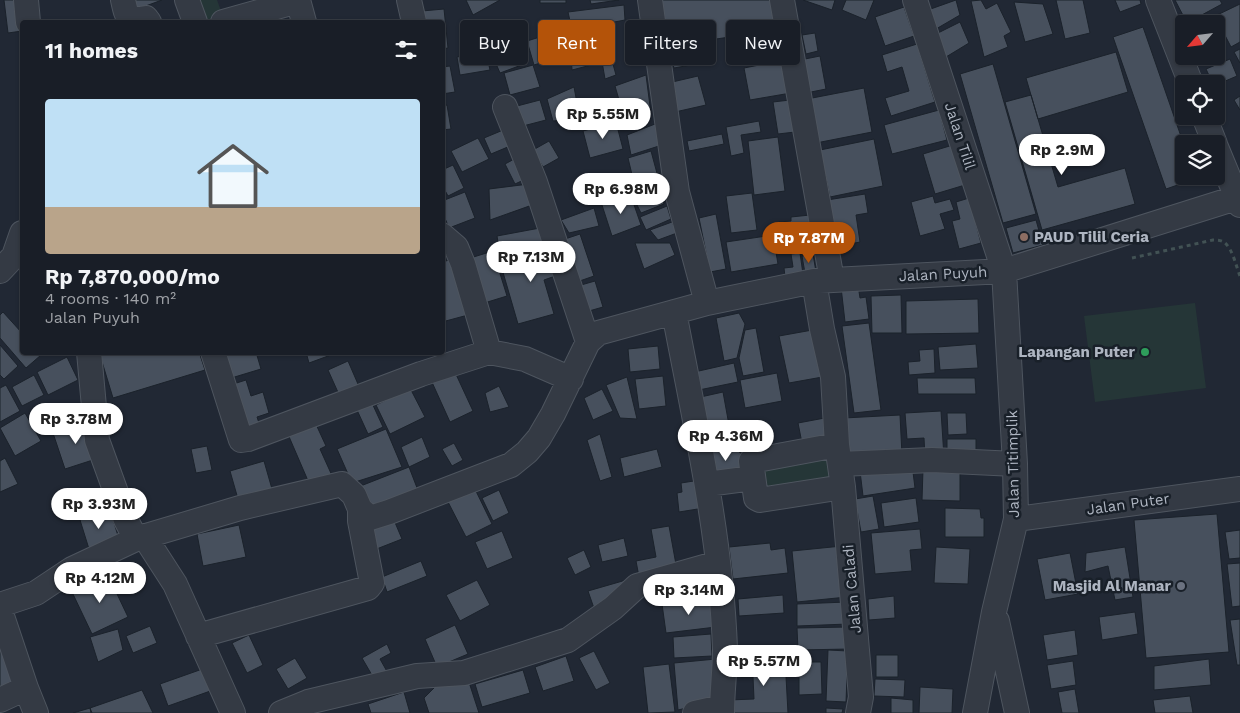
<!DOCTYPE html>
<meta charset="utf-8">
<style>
:root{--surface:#191e27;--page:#262b33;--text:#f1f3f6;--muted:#9fa2a7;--line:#373c44;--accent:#b45309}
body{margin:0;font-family:"Work Sans",sans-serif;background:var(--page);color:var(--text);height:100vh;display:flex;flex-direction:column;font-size:19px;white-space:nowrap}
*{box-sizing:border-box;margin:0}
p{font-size:16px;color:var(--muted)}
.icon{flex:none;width:28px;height:28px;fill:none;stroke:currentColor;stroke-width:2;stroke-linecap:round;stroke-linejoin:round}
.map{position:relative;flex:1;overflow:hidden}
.side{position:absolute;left:20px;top:20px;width:425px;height:335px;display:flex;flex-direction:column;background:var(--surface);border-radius:5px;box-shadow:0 1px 4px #0004,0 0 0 1px var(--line)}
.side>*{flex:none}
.hud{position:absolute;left:460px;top:20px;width:475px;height:45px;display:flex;gap:10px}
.needle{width:32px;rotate:242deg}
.buttons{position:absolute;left:1175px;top:15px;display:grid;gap:10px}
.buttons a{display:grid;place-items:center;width:50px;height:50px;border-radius:5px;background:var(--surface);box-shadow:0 1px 4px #0004,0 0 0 1px var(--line);font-size:25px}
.price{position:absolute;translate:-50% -42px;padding:0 11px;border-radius:18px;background:#fff;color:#222;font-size:16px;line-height:32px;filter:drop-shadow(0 1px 2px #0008)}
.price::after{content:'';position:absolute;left:50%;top:30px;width:15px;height:11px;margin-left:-8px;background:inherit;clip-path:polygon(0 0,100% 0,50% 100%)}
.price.current{background:var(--accent);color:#fff}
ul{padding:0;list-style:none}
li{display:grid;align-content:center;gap:10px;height:265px;padding:0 25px}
li span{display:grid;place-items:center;height:155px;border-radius:5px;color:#555}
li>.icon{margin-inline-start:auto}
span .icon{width:90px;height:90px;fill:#fffc;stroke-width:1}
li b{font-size:21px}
h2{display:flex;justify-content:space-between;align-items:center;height:60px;padding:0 25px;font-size:21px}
.pill{padding:0 18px;border-radius:5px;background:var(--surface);box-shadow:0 1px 4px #0004,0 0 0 1px var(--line);font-size:18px;line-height:45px}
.pill.current{background:var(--accent);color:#fff}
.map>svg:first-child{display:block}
.green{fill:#253637}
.building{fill:#47505d;stroke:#1b222b}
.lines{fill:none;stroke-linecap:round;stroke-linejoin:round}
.street-casing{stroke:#4e555f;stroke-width:26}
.path{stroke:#425254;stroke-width:3;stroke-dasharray:4 4;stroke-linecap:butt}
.street{stroke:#343a44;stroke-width:24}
.education-dot{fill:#8d6e63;stroke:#192029;stroke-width:2}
.leisure-dot{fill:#2e9e5b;stroke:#192029;stroke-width:2}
.worship-dot{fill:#6b7280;stroke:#192029;stroke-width:2}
.labels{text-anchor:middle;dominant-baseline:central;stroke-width:5;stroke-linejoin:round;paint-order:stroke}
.street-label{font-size:15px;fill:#aeb5c1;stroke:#192029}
.poi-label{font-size:15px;font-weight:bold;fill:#aeb5c1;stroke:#192029;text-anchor:end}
</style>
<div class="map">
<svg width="1240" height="713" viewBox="0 0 1240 713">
<rect width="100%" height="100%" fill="#212834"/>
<path class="green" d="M191,0H217L225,22H199Z
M1195,303L1206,388L1095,402L1084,316Z
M835,447L840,486L757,495L753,463Z"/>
<path class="building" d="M4,0H23L22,31L8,33Z
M128,0H162L132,11Z
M466,0H500L473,15Z
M540,0H566V3H540Z
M590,0H619L591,4Z
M661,0H773L778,30L668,46Z
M803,0H835L832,10Z
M846,0H874L866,20L842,10Z
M956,0L960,15L936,29L925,11Z
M981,0L986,9L997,3L1011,32L1004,36L1008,47L984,57L971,1Z
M1056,0H1083L1090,33L1065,39Z
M1115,0H1140L1141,4L1120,12Z
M1175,0H1220L1222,4L1187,23Z
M1014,2L1043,4L1053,34L1025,42Z
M1240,4V42L1231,47L1215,16Z
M624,5L625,20L572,30L568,12Z
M904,7L914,36L885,46L875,17Z
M444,9L448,48L442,49V22H424L422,11Z
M296,18L297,22H274Z
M960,22L969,43L946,57L936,34Z
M1143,27L1184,145V176H1195V179L1166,189L1113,37Z
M559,31L566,55L534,65L527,41Z
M598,31L599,63L572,70L570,37Z
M815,33L818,51L806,54L802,35Z
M917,44L935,102L891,116L885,98L909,91L902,67L887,72L882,55Z
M608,46L616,75L605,79L600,50Z
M521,48L527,63L500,73L494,59Z
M1240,49V63L1234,52Z
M486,52L490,70L460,75L457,57Z
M700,52L702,63L674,68L671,57Z
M1116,52L1128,92L1038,119L1026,78Z
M820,56L826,89L806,93L800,60Z
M1230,59L1237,76L1216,85L1213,84L1206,69Z
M785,60L791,93L750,100L744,68Z
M993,64L1036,214L1003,223L960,74Z
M533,65L540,87L510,95L504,73Z
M450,66L455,92L442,94V67Z
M646,75L651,114L626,124L615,86Z
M698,76L706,105L675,112L668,83Z
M574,87L580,119L553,121L547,99Z
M864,88L872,132L816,143L807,99Z
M1031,95L1058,187L1125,168L1135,204L1042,230L1005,102Z
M1240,96V110L1234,100Z
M540,100L546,120L523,126L517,106Z
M790,100L795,132L778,134L773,102Z
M447,105L451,129L442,130V106Z
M939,110L947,140L892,154L884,125Z
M759,121L761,132L741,135L744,153L731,156L726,127Z
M616,122L623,149L590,158L583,131Z
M655,124L662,145L631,155L627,135Z
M508,128L515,144L491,154L484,138Z
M722,134L724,144L689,151L687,141Z
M778,137L785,191L754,195L748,141Z
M478,138L489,159L462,172L451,151Z
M874,139L883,186L830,197L820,150Z
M549,141L559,158L543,167L533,150Z
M953,145L965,185L935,194L923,154Z
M651,151L658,177L635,187L628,158Z
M518,157L528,178L515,184L505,164Z
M453,165L464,188L448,196L442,185V170Z
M529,184L535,204L490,220L489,189Z
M659,186L664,204L641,213L636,203Z
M465,192L475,218L449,228L442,211V201Z
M752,193L757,230L731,233L726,196Z
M865,194L868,213L856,215L860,242L835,247L827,200Z
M631,196L641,225L612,236L601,202Z
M933,196L935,203L950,199L954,210L940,214L945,229L920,236L911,202Z
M969,198L981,243L959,249L952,221L960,219L956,202Z
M667,206L671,219L646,230L640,217Z
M594,208L599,226L569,233L561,220Z
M716,214L726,269L710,272L699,218Z
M810,215L813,236L782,241L779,222L791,221V217Z
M1036,220L1043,245L1013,253L1006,228Z
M672,222L677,233L658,240L650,230Z
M540,228L543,246L500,254L497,236Z
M580,234L594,276L574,283L559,241Z
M773,235L778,264L731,272L726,242Z
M635,243H670L675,255L644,269Z
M553,246L561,274L544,280L554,314L518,324L500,262Z
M493,251L507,296L481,304L467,259Z
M800,253L803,274L785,277L784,268L793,267L791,254Z
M813,254L816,272L805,273L802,256Z
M453,259L468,315L442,322V262Z
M595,281L603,307L582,313L574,287Z
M858,285L860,298L866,297L869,319L845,322L841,287Z
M901,295L902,333H872L871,296Z
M978,299L979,333L906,334V301Z
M3,312L22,333V352H39L41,355L26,368L0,338V315Z
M739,313L745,324L737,358L724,361L716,318Z
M869,323L881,410L854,413L842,326Z
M756,328L764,372L743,376L739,358L745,330Z
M818,329L828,376L789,383L779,336Z
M976,344L978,368L940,370L938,347Z
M0,345L18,366L4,379L0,375Z
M658,346L660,369L630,372L628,349Z
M934,349L935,373L909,375L908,362L920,361L919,350Z
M109,352H199L205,370L113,398L100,355Z
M220,352H256L261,369L228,379Z
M306,352H339L309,363Z
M67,357L78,380L48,395L37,372Z
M348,361L361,391L341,399L328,370Z
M734,363L738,382L694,391L690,373Z
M454,370L473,411L450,422L431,380Z
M777,373L782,401L745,408L740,380Z
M34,375L44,395L22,406L12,387Z
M663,376L666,406L639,409L635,379Z
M627,377L637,419L620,418L606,385Z
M917,378H975L976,394H918Z
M246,380L251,396L263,392L269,413L257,417L261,429L242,435L227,386Z
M6,385L20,411L0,422V388Z
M499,386L509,407L490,412L485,393Z
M410,388L425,417L390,434L376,405Z
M602,389L613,411L593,420L584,398Z
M723,392L729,425L703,431L696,398Z
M372,403L383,427L368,434L357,410Z
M941,411L944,457L925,458L924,438L907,439L905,413Z
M25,413L41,441L15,456L0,428Z
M947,413H966L967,434L948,435Z
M900,415L902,455L845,457L844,418Z
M830,417L835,442L803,448L798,423Z
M314,420L326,446L320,449L334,480L312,490L287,432Z
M760,420L767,455L748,458L725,436L735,426Z
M86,421L99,458L65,469L53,433Z
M386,429L402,467L352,483L337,449Z
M600,434L612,477L600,481L587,440Z
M422,437L430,457L409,467L401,447Z
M723,437L748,460L749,475L709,482L705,455Z
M947,439H976V457H947Z
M454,443L463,460L452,466L442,449Z
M207,446L212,470L196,473L191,449Z
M657,449L662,467L624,477L620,458Z
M5,458L18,484L0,492V461Z
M264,461L274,496L240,506L230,471Z
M912,464L915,488L863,496L860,471Z
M409,467L419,493L368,513L358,487Z
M923,469L960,470V501L922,500Z
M700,480L704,508L679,512L677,493L682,492L681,483Z
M474,487L492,524L466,537L447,500Z
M499,490L509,513L493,521L482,498Z
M873,496L879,529L861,532L855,499Z
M916,498L919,522L884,527L881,503Z
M945,508L980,509L981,518H984V537H945Z
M110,510L119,539L89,549L80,520Z
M391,513L402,539L374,550L363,525Z
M1217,514L1229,652L1146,658L1134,520Z
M239,525L246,557L203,566L197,534Z
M669,526L677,570L639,577L636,561L656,557L651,529Z
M920,529L922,549L910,550L912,571L875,574L871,533Z
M1240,530V558L1229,559L1225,532Z
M502,531L513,558L487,569L475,542Z
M624,538L628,556L602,562L598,545Z
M770,543L771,550L785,548L788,573L733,579L729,547Z
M842,546L847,597L797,602L792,551Z
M936,547L970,549L968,584L934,583Z
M1125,547L1133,597L1115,600L1108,566L1085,572L1086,553Z
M584,550L591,567L575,575L567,558Z
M1070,553L1078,594L1045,600L1037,559Z
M421,561L427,576L387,592L382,577Z
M1240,563V606L1232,607L1227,564Z
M108,575L128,617L92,634L72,592Z
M709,575L713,592L663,601L659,584Z
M633,578L596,614L588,591Z
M477,580L490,605L460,621L446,595Z
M783,595L784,613L739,616L738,599Z
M894,596L895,618L869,620L868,599Z
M712,598L716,627L666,633L662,604Z
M847,602L848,624L797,626V604Z
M1135,612L1138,634L1102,640L1099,617Z
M1240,619V665H1237L1230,620Z
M455,625L468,654L437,667L425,639Z
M150,626L157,643L133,653L126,636Z
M848,627L849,649L798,650L797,628Z
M118,629L123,650L98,662L90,637Z
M1075,630L1078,655L1047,660L1043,635Z
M711,634L712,656L674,658L673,637Z
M249,635L263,665L247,673L232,643Z
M0,637L24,684L0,697Z
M387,644L391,653L380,659L389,675L376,682L362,658Z
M828,650L848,651L846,702L826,701Z
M594,651L610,683L596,690L579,658Z
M876,655H898V677H876Z
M566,656L574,681L543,691L535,667Z
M295,658L307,678L288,689L276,669Z
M785,658L788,713H729V700L754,699L753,677H741L740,660Z
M716,659V701L678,710L674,663Z
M1209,659L1211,685L1154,690V666Z
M1073,661L1076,685L1051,689L1047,665Z
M799,662H821L822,694L799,695Z
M669,664L675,712L648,713L643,667Z
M208,667L216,689L168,706L160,684Z
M523,670L530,693L482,707L475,684Z
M467,676L479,713H429L424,698L440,682Z
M875,679L905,680L904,697L874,696Z
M920,687L953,689L952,713H919Z
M1075,689L1079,713H1062L1058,692Z
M142,690L153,713H92L90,708Z
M404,692L410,713H371L368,704Z
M1190,696L1193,713H1155L1153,700Z
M891,698L913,700V713H891Z
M90,708L91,713H73Z
M826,708L843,709L842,713H826Z"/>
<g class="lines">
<g class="street-casing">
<path id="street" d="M26,0L28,22
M123,0C127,18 127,21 146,18L149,22
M187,0L195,22
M298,0L304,22
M409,0L414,22
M650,0L677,192L707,303
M782,0L832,280
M915,0L1004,271L1015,464L1016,519L994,612L975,713
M1158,0L1191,84
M223,22L298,1
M505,107L535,182L588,342
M1204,116L1215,144
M1216,147L1240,205
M442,235L456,247L463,264L489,352L525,359L571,379
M0,271L14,256L22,233
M814,281L822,329L833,377L837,445L843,487L861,697L858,713
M674,312C695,423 721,535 725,649C725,670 722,692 722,713
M89,352L97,440L126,520L136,539L240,508L342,484L354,495L360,509L370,518L389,512L511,465L527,452L539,438L553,414L588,342L598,333L707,303L814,281L1004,271L1236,198
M213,352L241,440L248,439L421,374L489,352
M837,445L751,461L756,498L760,500L843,487
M840,464L932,460L1015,464
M707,484L753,478
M1016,519L1240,489
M144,536L175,584L233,713
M0,605L36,593L72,569L136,539
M0,610L26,688L0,700
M997,621L1017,713
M198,636L368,588L372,583L360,521V509
M26,688L36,713
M281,713L308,702L417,676L464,673L568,640L613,608L637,586L718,563
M695,713L722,707"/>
</g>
<path class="path" d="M1132,258L1213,240C1217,240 1222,240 1225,243C1233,250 1236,266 1240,276"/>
<use href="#street" class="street"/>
</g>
<circle class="education-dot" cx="1024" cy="237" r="5"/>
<circle class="leisure-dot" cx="1145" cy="352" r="5"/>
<circle class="worship-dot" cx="1181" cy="586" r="5"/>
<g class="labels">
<g class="street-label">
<text transform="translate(960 136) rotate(72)">Jalan Tilil</text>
<text transform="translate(943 274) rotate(-3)">Jalan Puyuh</text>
<text transform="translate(1013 464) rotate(-91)">Jalan Titimplik</text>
<text transform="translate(1128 504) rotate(-8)">Jalan Puter</text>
<text transform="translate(852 589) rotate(-95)">Jalan Caladi</text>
</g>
<g class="poi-label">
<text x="1034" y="237" text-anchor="start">PAUD Tilil Ceria</text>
<text x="1135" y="352">Lapangan Puter</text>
<text x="1171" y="586">Masjid Al Manar</text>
</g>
</g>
</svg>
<div class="buttons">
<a><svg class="needle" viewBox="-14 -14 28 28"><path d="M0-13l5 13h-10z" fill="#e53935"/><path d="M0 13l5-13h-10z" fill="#9fa2a7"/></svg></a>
<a><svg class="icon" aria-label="locate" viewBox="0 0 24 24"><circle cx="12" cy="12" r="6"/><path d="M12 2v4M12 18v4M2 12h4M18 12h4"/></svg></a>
<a><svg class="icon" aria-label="layers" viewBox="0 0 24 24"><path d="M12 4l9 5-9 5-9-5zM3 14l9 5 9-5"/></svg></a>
</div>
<b class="price" style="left:603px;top:140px">Rp 5.55M</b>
<b class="price" style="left:1062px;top:176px">Rp 2.9M</b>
<b class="price" style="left:621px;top:215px">Rp 6.98M</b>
<b class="price current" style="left:809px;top:264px">Rp 7.87M</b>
<b class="price" style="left:531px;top:283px">Rp 7.13M</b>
<b class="price" style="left:76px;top:445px">Rp 3.78M</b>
<b class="price" style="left:726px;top:462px">Rp 4.36M</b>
<b class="price" style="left:99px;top:530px">Rp 3.93M</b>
<b class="price" style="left:100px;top:604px">Rp 4.12M</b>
<b class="price" style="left:689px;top:616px">Rp 3.14M</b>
<b class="price" style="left:764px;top:687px">Rp 5.57M</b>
<div class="hud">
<a class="pill">Buy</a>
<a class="pill current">Rent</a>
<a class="pill">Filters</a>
<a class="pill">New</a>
</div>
<section class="side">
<h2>11 homes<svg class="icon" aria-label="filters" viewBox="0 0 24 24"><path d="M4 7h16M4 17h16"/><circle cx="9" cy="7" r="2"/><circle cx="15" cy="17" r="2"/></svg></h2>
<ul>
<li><span style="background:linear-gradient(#bfe0f5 70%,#b9a48a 0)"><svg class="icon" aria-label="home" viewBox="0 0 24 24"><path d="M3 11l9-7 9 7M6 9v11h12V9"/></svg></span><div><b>Rp 7,870,000/mo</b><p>4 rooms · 140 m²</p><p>Jalan Puyuh</p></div></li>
</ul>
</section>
</div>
